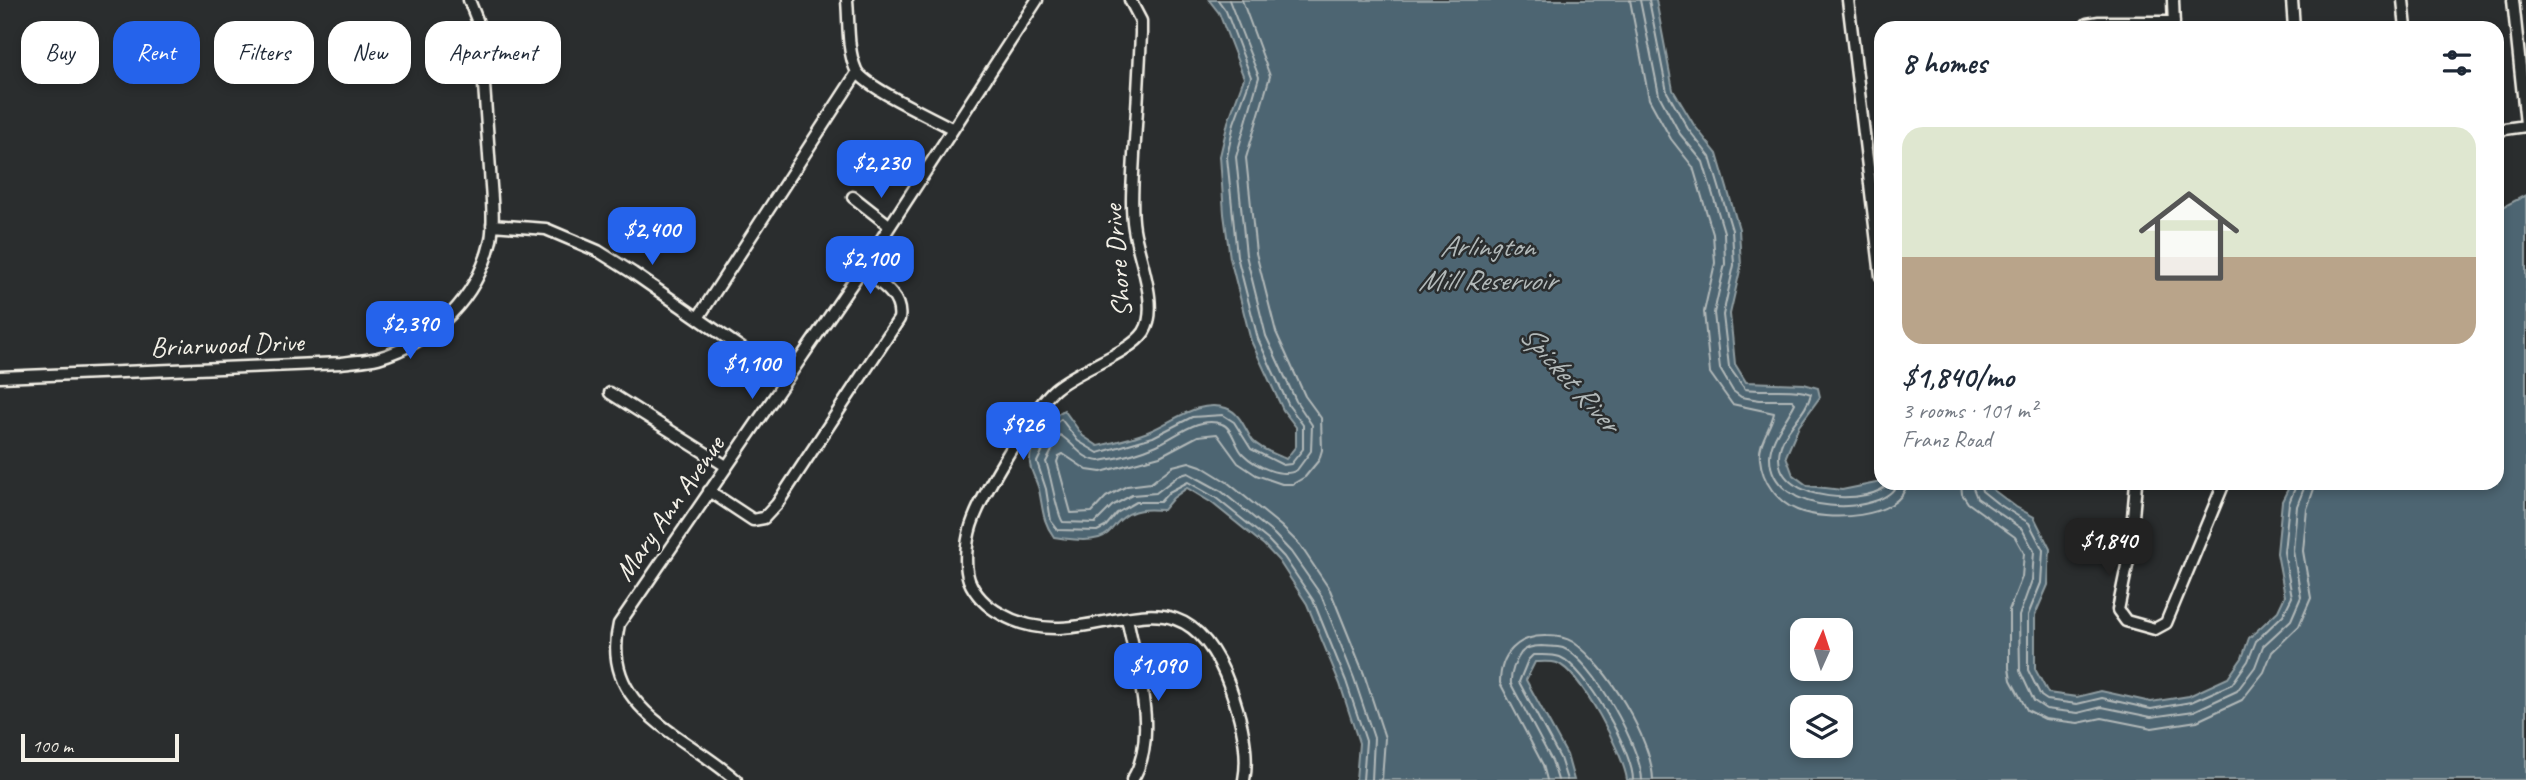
<!DOCTYPE html>
<meta charset="utf-8">
<style>
:root{--surface:#fff;--page:#f2f2f3;--text:#1f2937;--muted:#747a83;--line:#e0e1e3;--accent:#2563eb}
body{margin:0;font-family:Caveat,sans-serif;background:var(--page);color:var(--text);height:100vh;display:flex;flex-direction:column;font-size:26px;white-space:nowrap}
*{box-sizing:border-box;margin:0}
p{font-size:23px;color:var(--muted)}
.icon{flex:none;width:38px;height:38px;fill:none;stroke:currentColor;stroke-width:2;stroke-linecap:round;stroke-linejoin:round}
.map{position:relative;flex:1;overflow:hidden}
.details{position:absolute;left:1874px;top:21px;width:630px;height:469px;display:flex;flex-direction:column;background:var(--surface);border-radius:21px;box-shadow:0 4px 10px #0003}
.details>*{flex:none}
.top-card{position:absolute;left:21px;top:21px;width:665px;height:63px;display:flex;gap:14px}
.needle{width:46px;rotate:3deg}
.tools{position:absolute;left:1790px;top:618px;display:grid;gap:14px}
.tools a{display:grid;place-items:center;width:63px;height:63px;border-radius:14px;background:var(--surface);box-shadow:0 4px 10px #0003;font-size:35px}
.scale{position:absolute;left:21px;bottom:18px;width:158px;box-sizing:border-box;padding-left:7px;border:4px solid #f4f1e8;border-top:0;font-size:19px;line-height:24px;white-space:nowrap;color:#f4f1e8;-webkit-text-stroke:5px #2a2d2e;paint-order:stroke}
.price{position:absolute;translate:-50% -60px;padding:0 16px;border-radius:14px;background:var(--accent);color:#fff;font-size:23px;line-height:46px;filter:drop-shadow(0 2px 4px #0008)}
.price::after{content:'';position:absolute;left:50%;top:42px;width:21px;height:16px;margin-left:-10px;background:inherit;clip-path:polygon(0 0,100% 0,50% 100%)}
.price.on{background:#222;color:#fff}
ul{padding:0;list-style:none}
li{display:grid;align-content:center;gap:14px;height:371px;padding:0 28px}
li+li{border-top:2px solid var(--line)}
li span{display:grid;place-items:center;height:217px;border-radius:21px;color:#555}
li>.icon{margin-inline-start:auto}
span .icon{width:126px;height:126px;fill:#fffc;stroke-width:1}
li b{font-size:30px}
h2{display:flex;justify-content:space-between;align-items:center;height:84px;padding:0 28px;font-size:30px}
.tag{padding:0 24px;border-radius:21px;background:var(--surface);box-shadow:0 4px 10px #0003;font-size:24px;line-height:63px}
.tag.on{background:var(--accent);color:#fff}
.map>svg:first-child{display:block}
.water{fill:#4e6572;stroke:#909da1;stroke-width:2;fill-rule:evenodd}
.lines{fill:none;stroke-linecap:round;stroke-linejoin:round}
.shore{stroke:#b2b9b9;stroke-width:2}
.minor-casing{stroke:#f4f1e8;stroke-width:15}
.minor{stroke:#2a2d2e;stroke-width:10}
.labels{text-anchor:middle;dominant-baseline:central;stroke-width:5;stroke-linejoin:round;paint-order:stroke}
.street-label{font-size:28px;fill:#f4f1e8;stroke:#2a2d2e}
.water-label{font-size:30px;font-style:italic;fill:#b2b9b9;stroke:#2a2d2e}
</style>
<div class="map">
<svg width="2526" height="780" viewBox="0 0 2526 780">
<rect width="100%" height="100%" fill="#2a2d2e"/>
<filter id="ink" filterUnits="userSpaceOnUse"><feTurbulence type="fractalNoise" baseFrequency=".0143" numOctaves="2"/><feDisplacementMap in="SourceGraphic" scale="14" xChannelSelector="R" yChannelSelector="G"/><feConvolveMatrix kernelMatrix="1 2 1 2 8 2 1 2 1" color-interpolation-filters="sRGB"/></filter>
<g filter="url(#ink)">
<path class="water" d="M1209,0H1656L1673,90L1694,125L1717,154L1739,229L1741,266L1730,314L1735,364L1746,382L1804,384L1818,388L1820,397L1799,426L1786,456L1793,475L1808,486L1842,490L1881,482L1984,483L2016,507L2034,517L2050,549L2048,585L2035,615V669L2048,693L2077,697L2101,691L2151,702L2189,696L2228,678L2242,658L2249,638L2278,611L2285,596L2277,553L2282,501L2291,483H2497V210L2526,195V780H1627C1624,755 1581,672 1557,663C1551,661 1541,662 1535,662L1526,680L1567,755L1574,780H1356L1359,743L1340,684L1307,604L1279,561L1264,545L1212,503L1187,488L1173,498L1163,510C1147,509 1133,508 1120,520C1113,526 1110,535 1099,538C1085,542 1068,539 1054,537C1042,521 1043,508 1039,490C1037,481 1031,472 1030,464C1028,444 1049,418 1064,410L1083,436L1098,446C1116,442 1134,438 1150,431C1174,421 1199,399 1226,408C1241,413 1245,430 1253,441C1261,450 1276,454 1286,459L1296,446V427L1283,410L1251,341L1230,258L1224,214L1220,156L1228,122L1244,78L1219,13ZM1802,630H1841V668H1802ZM1802,707H1841V746H1802Z"/>
<g class="lines">
<path class="shore" d="M1218,0L1226,11L1251,77L1234,123L1227,157L1237,256L1258,339L1289,406L1303,425V449L1291,464L1283,465L1251,449L1234,422L1223,415L1192,417L1153,437L1098,453L1078,441L1061,419L1056,423L1037,462L1046,489L1051,521L1058,530L1097,531L1105,527L1117,513L1136,502H1160L1169,492L1188,482L1216,498L1268,540L1284,557L1313,600L1346,681L1366,741L1363,780
M1229,0L1259,77L1236,157L1246,255L1266,336L1296,401L1312,425L1311,451L1297,470C1282,479 1255,466 1243,454C1235,446 1233,428 1222,424C1199,415 1176,437 1157,445C1139,453 1119,458 1100,461C1081,460 1074,443 1060,435L1046,462C1051,475 1057,516 1063,522L1095,523L1112,506L1132,495L1156,493L1178,476L1188,473L1221,491L1274,534L1291,552L1321,595L1354,678L1374,738L1372,780
M1242,0L1270,76L1246,158L1256,253L1276,332L1305,396L1321,418L1322,450L1319,460L1305,477L1293,484H1282L1256,475L1238,463L1217,434L1198,436L1160,456L1101,472L1087,470L1063,454L1059,456L1057,462L1071,513L1092,512L1106,497L1127,486L1151,483L1173,466L1189,462L1201,466L1227,482L1281,526L1300,545L1330,590L1364,674L1385,738L1382,780
M1630,0L1649,99L1671,139L1693,167L1713,234L1715,263L1704,312L1710,373L1732,404L1774,413C1771,428 1758,442 1760,459C1762,481 1777,502 1797,510C1825,522 1901,520 1907,483
M1640,0L1659,95L1680,134L1703,162L1724,232L1725,264L1714,313L1720,369L1733,391L1741,397L1760,400H1792L1795,403C1787,420 1771,436 1770,456C1769,519 1888,516 1897,483
M1649,0L1667,92L1688,129L1710,157L1732,230L1734,265L1723,315L1729,367L1745,389C1764,392 1796,387 1811,394C1806,416 1780,431 1779,456C1777,505 1876,505 1888,483
M1961,483L1962,494L1968,503L2015,537L2024,553L2022,577L2009,610V668L2011,680L2027,710L2045,719L2078,723L2102,718L2152,728L2197,721L2242,700L2264,672L2272,652L2299,626L2311,598L2303,551L2307,509L2316,483
M1971,483L1977,498L2022,529L2034,551L2032,580L2019,616L2020,671L2034,701L2046,709L2078,713L2102,707L2151,717L2194,711L2237,691L2255,667L2263,646L2291,620L2301,597L2293,551L2297,506L2306,483
M1980,483L1982,491L1997,503L2029,523L2043,550L2041,583L2028,615V670L2041,696L2047,700L2077,704L2102,698L2151,709L2191,702L2232,684L2248,661L2256,641L2283,615L2292,597L2284,552L2289,503L2297,483
M1547,780L1543,765L1500,683C1500,654 1518,635 1547,636C1556,636 1565,637 1573,642C1607,665 1652,739 1653,780
M1558,780L1552,761L1511,684C1510,674 1515,661 1521,653C1526,647 1533,646 1541,646C1548,647 1556,646 1563,648C1593,660 1641,748 1642,780
M1567,780L1560,758L1519,682L1528,660L1533,655C1541,655 1553,654 1560,657C1586,668 1633,752 1633,780"/>
<g class="minor-casing">
<path id="minor" d="M847,0C849,22 847,50 856,70C864,87 934,118 953,129
M1130,0L1141,21V34C1139,74 1137,115 1134,155C1133,179 1130,205 1134,229C1138,256 1160,307 1144,332C1129,354 1078,369 1055,389C1034,407 985,490 974,518C967,535 963,562 969,580C975,595 988,607 1001,614C1091,666 1179,546 1230,687C1240,715 1250,750 1244,780
M1848,0L1881,276
M2173,0L2174,27
M2292,0L2294,28
M2403,0L2406,28
M2513,0L2526,124
M2083,28L2087,24L2099,22H2174
M2497,130L2526,126
M853,197L890,226
M492,225L546,229L598,251L633,273L786,379
M698,318L857,73
M0,377L341,363C353,361 366,361 378,358C434,342 478,297 491,240C495,218 491,193 490,170C487,128 484,85 481,42L477,20L469,0
M610,393L726,466
M2136,483L2130,551L2118,610L2126,621L2155,629L2166,623L2224,483
M709,491L753,520L764,518L777,504L899,319C903,295 878,282 862,269
M1127,618C1136,664 1160,738 1132,780
M736,780C686,735 599,709 619,624L862,269L1037,0"/>
</g>
<use href="#minor" class="minor"/>
</g>
</g>
<g class="labels">
<g class="street-label">
<text transform="translate(1117 261) rotate(-95)">Shore Drive</text>
<text transform="translate(227 344) rotate(-2)">Briarwood Drive</text>
<text transform="translate(669 508) rotate(-55)">Mary Ann Avenue</text>
</g>
<g class="water-label">
<text x="1487" y="246">Arlington<tspan x="1487" dy="34">Mill Reservoir</tspan></text>
<text transform="translate(1570 378) rotate(48)">Spicket River</text>
</g>
</g>
</svg>
<div class="tools">
<a><svg class="needle" viewBox="-14 -14 28 28"><path d="M0-13l5 13h-10z" fill="#e53935"/><path d="M0 13l5-13h-10z" fill="#747a83"/></svg></a>
<a><svg class="icon" aria-label="layers" viewBox="0 0 24 24"><path d="M12 4l9 5-9 5-9-5zM3 14l9 5 9-5"/></svg></a>
</div>
<div class="scale">100 m</div>
<b class="price" style="left:881px;top:200px">$2,230</b>
<b class="price" style="left:652px;top:267px">$2,400</b>
<b class="price" style="left:870px;top:296px">$2,100</b>
<b class="price" style="left:410px;top:361px">$2,390</b>
<b class="price" style="left:752px;top:401px">$1,100</b>
<b class="price" style="left:1023px;top:462px">$926</b>
<b class="price on" style="left:2109px;top:578px">$1,840</b>
<b class="price" style="left:1158px;top:703px">$1,090</b>
<div class="top-card">
<a class="tag">Buy</a>
<a class="tag on">Rent</a>
<a class="tag">Filters</a>
<a class="tag">New</a>
<a class="tag">Apartment</a>
</div>
<section class="details">
<h2>8 homes<svg class="icon" aria-label="filters" viewBox="0 0 24 24"><path d="M4 7h16M4 17h16"/><circle cx="9" cy="7" r="2"/><circle cx="15" cy="17" r="2"/></svg></h2>
<ul>
<li><span style="background:linear-gradient(#dfe7d0 60%,#b9a48a 0)"><svg class="icon" aria-label="home" viewBox="0 0 24 24"><path d="M3 11l9-7 9 7M6 9v11h12V9"/></svg></span><div><b>$1,840/mo</b><p>3 rooms · 101 m²</p><p>Franz Road</p></div></li>
</ul>
</section>
</div>
